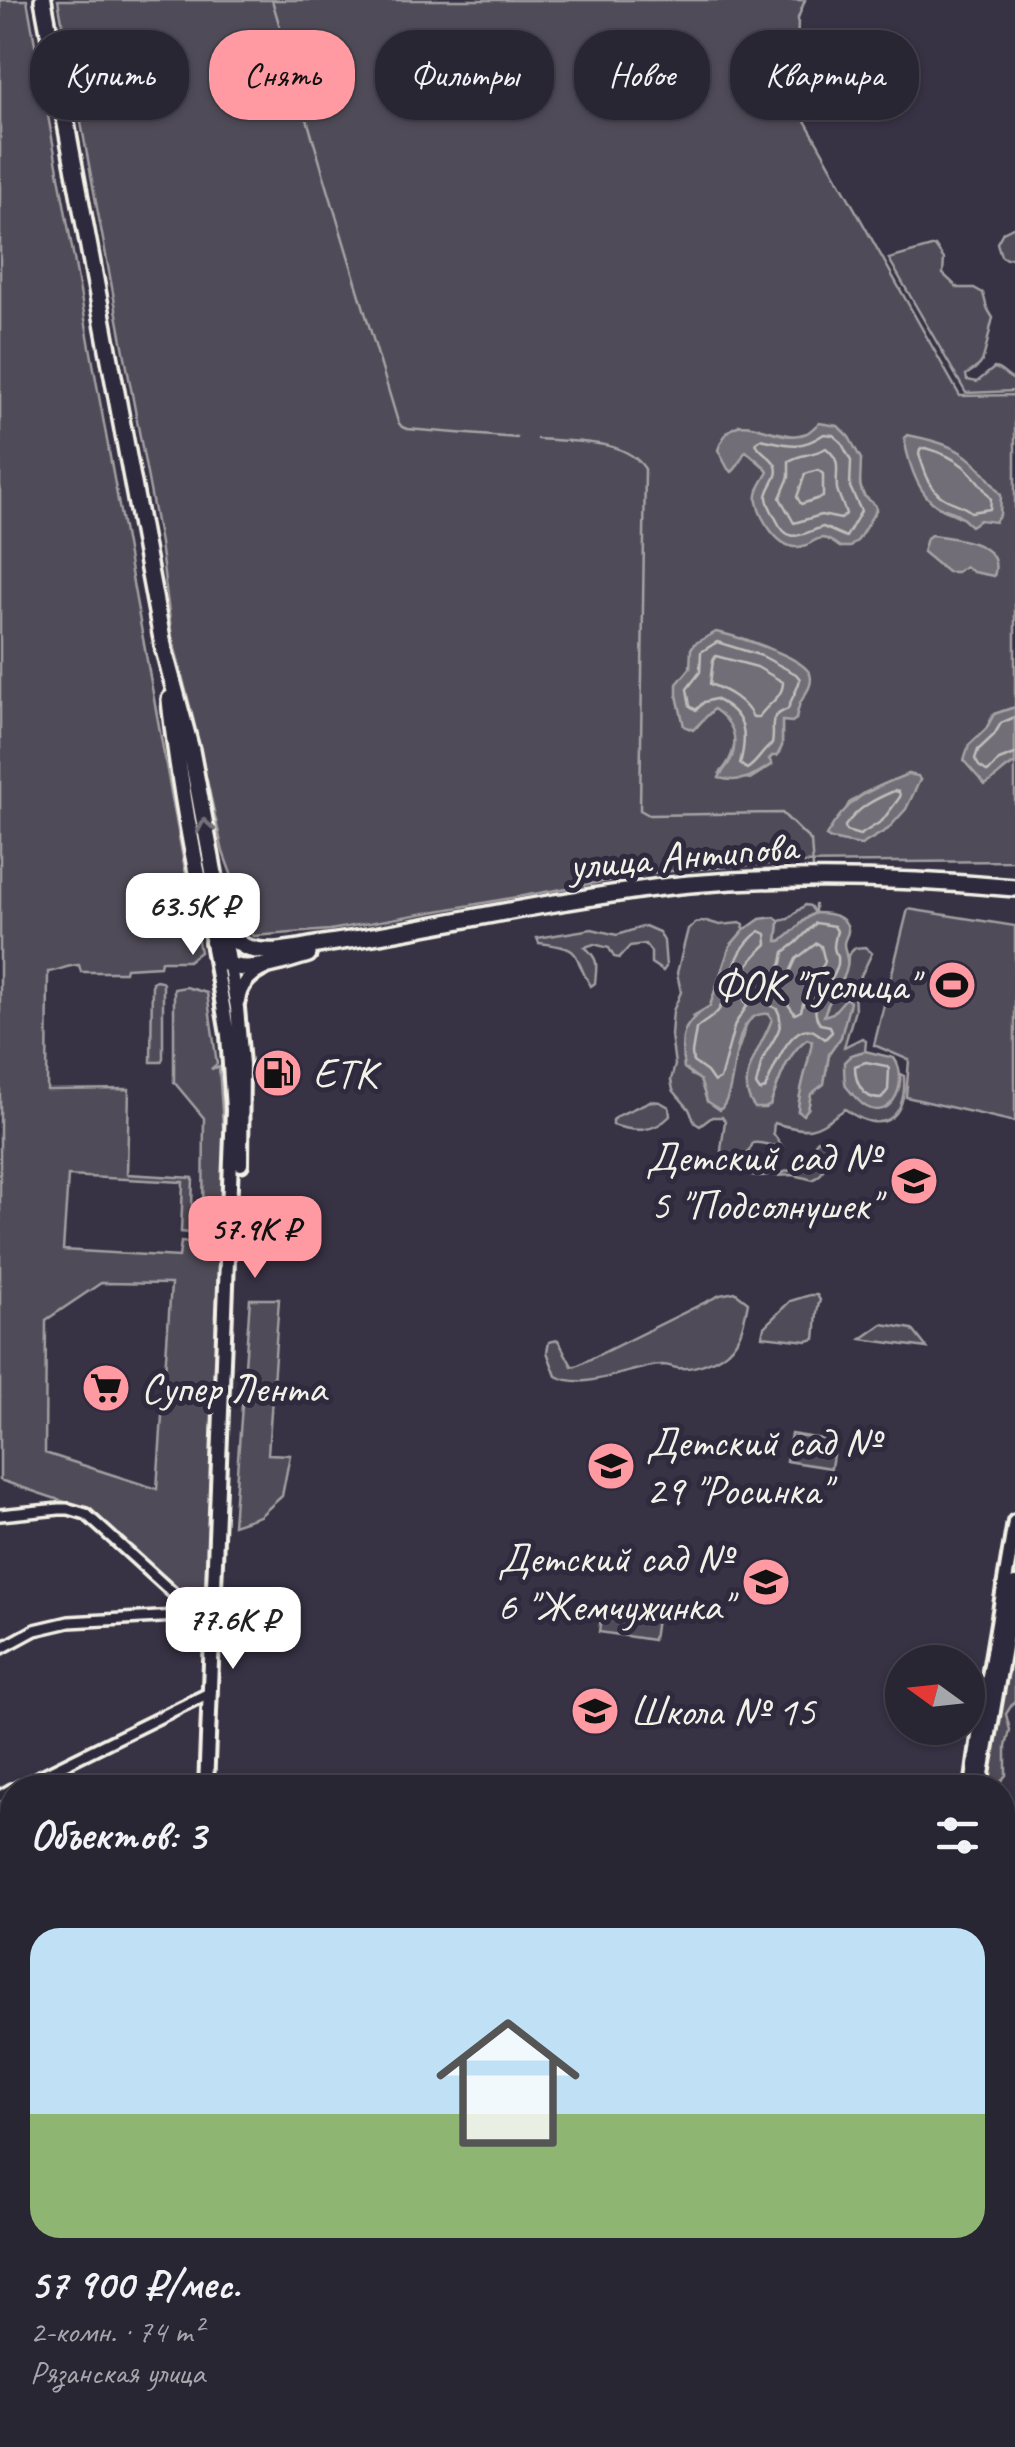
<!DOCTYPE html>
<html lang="ru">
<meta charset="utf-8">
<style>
:root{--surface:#292633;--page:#312e3b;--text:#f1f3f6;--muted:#a5a5ac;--line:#45434e;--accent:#ff9aa2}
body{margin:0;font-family:Caveat,sans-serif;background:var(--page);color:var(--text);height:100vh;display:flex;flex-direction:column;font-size:38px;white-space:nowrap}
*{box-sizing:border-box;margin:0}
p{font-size:32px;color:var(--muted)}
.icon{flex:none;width:55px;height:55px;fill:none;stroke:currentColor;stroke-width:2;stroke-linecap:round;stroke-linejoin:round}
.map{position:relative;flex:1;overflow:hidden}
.sheet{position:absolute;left:0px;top:1775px;width:1015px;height:672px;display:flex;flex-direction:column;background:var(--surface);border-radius:40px 40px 0 0;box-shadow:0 2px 8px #0004,0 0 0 2px var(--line)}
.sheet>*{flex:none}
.top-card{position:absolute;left:30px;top:30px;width:955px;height:90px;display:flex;gap:20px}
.needle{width:65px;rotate:285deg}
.fabs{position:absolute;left:885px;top:1645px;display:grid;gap:20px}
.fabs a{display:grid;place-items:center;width:100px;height:100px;border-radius:50%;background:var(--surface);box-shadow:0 2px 8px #0004,0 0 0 2px var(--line);font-size:50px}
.price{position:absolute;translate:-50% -85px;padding:0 22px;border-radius:20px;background:#fff;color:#222;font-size:32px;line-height:65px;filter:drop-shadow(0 2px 5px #0008)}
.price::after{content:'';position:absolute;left:50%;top:60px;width:30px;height:22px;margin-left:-15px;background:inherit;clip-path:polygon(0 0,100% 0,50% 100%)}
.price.selected{background:var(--accent);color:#111}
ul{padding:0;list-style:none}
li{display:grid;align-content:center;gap:20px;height:530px;padding:0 30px}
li+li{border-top:2px solid var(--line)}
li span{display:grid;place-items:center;height:310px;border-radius:30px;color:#555}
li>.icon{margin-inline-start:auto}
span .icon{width:180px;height:180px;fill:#fffc;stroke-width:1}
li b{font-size:42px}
h2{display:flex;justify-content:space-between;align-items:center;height:120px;padding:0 30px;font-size:42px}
.pill{padding:0 35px;border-radius:40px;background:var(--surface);box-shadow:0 2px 8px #0004,0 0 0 2px var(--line);font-size:35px;line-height:90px}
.pill.selected{background:var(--accent);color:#111}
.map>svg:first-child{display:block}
.green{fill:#504b59;stroke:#a29ea0;stroke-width:2.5;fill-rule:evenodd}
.water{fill:#726e77;stroke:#a6a2a4;stroke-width:2.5}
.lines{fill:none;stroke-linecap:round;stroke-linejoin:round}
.shore{stroke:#c0bdbb;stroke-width:2.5}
.stream{stroke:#a6a2a4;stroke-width:2.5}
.street-casing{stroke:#f4f1e8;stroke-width:16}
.secondary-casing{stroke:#f4f1e8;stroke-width:20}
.primary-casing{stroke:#f4f1e8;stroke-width:22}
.street{stroke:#2f2a3d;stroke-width:9}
.secondary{stroke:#2f2a3d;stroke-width:12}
.primary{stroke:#2f2a3d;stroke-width:15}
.oneway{stroke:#747079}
.labels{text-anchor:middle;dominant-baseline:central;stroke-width:10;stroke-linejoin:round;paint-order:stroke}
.street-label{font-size:42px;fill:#f4f1e8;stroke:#2f2a3d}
.poi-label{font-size:42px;fill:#f4f1e8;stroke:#2f2a3d;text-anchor:start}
</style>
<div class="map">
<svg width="1015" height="2447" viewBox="0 0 1015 2447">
<rect width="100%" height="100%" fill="#373244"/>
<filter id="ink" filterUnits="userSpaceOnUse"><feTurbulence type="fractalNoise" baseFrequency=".01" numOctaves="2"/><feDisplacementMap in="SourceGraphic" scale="20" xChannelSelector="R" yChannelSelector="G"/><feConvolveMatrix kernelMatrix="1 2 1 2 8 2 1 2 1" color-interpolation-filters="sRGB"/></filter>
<g filter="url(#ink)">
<path class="green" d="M0,0H27L200,952L188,961H161L160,966L126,968L125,972H81L79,965C67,965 59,971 48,972L47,1090L129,1089L127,1174L193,1178L191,1233L181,1232L183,1182L68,1176L63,1250L179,1257L181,1242L218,1245L226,1252L207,1603L204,1606L194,1607L89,1510L0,1480ZM101,1283L171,1284L157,1489L45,1453L46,1320Z
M58,0H805L798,18L797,63L815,64L819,47L856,48L863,52L798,108L960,396L1015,395V707L994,714L986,729L969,745L1003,769L1015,763V861L782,863L658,872L330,930L254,936L246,930L240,898L223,852L193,718L172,637L160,543ZM739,425L794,436L808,433L861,459C860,472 857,487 866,498C869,502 873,505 876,510L840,547C821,532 818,539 798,548L758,490L768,472C763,464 752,458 746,451L739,459ZM914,469L971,525C960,515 955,515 942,509C927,501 920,484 914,469ZM742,638L766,647L802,666L796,719L782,720V746L778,755L772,756L769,760L772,765L750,779L720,773C733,759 742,734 727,719C723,715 718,712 714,708L709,711L697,727L684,725L677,695L691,668ZM908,774L920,780L888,829L861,845L831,839L849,803L866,792Z
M1015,226V257L1006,259L1001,256L997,243L1003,232Z
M935,246L944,259L943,274L958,288H974L983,293L987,308L993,318C990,327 985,358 981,363C978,368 971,371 966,375L967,380L977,382L994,368C1003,369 1006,378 1015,380V391L966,393L889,259Z
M805,905L810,906L815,913C800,920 794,937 777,942L779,921L788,919Z
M908,909L1015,926V1122L906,1097L909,1060L874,1045Z
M706,921L720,925L740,923L744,925L743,931L730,946L710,1006L693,1016L691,1075L700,1079L707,1101L734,1062L749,1018L758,1013L769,1014L772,1019L770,1105C779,1082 787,1053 807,1039L812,1041C809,1065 799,1087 798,1111L808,1109L811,1094L827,1069L829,1054L841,1037L846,999L833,1013L824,1017C828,994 848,980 848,955L855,948L865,947L872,953L854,990L855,1010L844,1047L862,1038L866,1041L865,1051L851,1055L900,1080V1074L904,1076C907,1120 881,1136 845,1109C813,1131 813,1134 774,1123L773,1133L782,1146C771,1148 764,1141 753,1143L746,1157L750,1165L764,1171L767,1175C748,1180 732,1165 721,1150L725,1121L722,1117H712L700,1126L695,1123L689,1109L673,1090L671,1080L675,1065L671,1035L673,1011L681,992L677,973L688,929L696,923Z
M645,926L659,932L664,941L666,967L663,971L651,963V952L645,944L630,946L619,958L614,957L609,948L594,944L585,947C599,960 597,964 595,983L591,986C569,953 588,949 539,943L537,938L592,929L617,935Z
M156,980L161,981L163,984V1058L161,1062H151L152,982Z
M186,987L207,993L217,1064L211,1069L219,1067L225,1155L221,1227L216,1234L207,1231L203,1223L204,1118L174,1082V989Z
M650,1101L660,1102L669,1107L670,1116C654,1133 634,1132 613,1125V1120L617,1116Z
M818,1140H828L835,1146L821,1174L813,1180L794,1175L774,1176L790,1170L805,1168C813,1160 809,1148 818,1140Z
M735,1292L748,1302C744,1323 741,1343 721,1356C710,1363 690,1370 677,1368C670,1367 670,1365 662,1365C631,1366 586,1392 556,1376L547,1352L549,1342L558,1340L572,1366H576L720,1295Z
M810,1295H817L820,1300C815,1313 817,1325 815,1339L807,1341L762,1336L764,1327L790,1301Z
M250,1299H279L268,1454L290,1455L282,1496L260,1516L233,1525Z
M882,1324L912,1329L927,1348L861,1339Z
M791,1434L835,1441L831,1468L786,1461Z
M603,1603L657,1612L653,1640L599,1632Z
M1015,1625V1700L1006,1714L1010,1730L1006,1747V1775L996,1787H988Z"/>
<path class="water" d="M819,423L838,426L849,437L861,459L860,485L863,495L875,505L876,510L858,540L850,547H840C814,527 819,546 797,547C778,548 760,518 757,502C755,491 763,481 768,472L765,467L746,451C740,458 739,467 732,472L728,469L718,450C736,397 774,448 807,433C809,432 817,425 819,423Z
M907,435C957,444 972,454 1001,495L1000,515L995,522L980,520L971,526C966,522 963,518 959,515C952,510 943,510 936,505C917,492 908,460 904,438Z
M931,535C954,538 1005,542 994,576L973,572L965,566L957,572H947L923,552L927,538Z
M716,632C735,636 802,656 810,674C814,685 804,695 800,703C799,705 796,718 796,719L792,722L782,721V746L777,756H772L769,759L772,764C754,776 741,784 719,778C722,771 729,765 732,757C739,735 731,721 714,709L693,730L684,726L677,695V684L690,668L691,649L694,644Z
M1015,707V763C1002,769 998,778 985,785L964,761L969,745L986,729L994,714Z
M908,774L918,776L920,780L906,809L888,829L861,845L831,839L826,836C848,797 869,790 908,774Z
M815,913C826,913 846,914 848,929C849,935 844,938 844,944C844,952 849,958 847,967C844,986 827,998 824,1016L833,1013L846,998L850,1002L841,1037L829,1054L824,1084L811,1094L808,1109L803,1115L798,1111C799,1087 809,1065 812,1041L807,1039C786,1054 779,1082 770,1105L765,1108H755C732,1080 763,1046 772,1019L769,1014C726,1010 741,1090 720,1110L707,1101L700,1080L684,1068C679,1036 682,1023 710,1006L730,946L743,931L760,919L775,917L779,921L777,941H781C794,933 802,919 815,913Z
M865,1051L894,1058C912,1083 887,1132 857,1099C855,1097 847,1088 846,1086C844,1080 844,1069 844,1062L851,1055Z"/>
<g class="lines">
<path class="shore" d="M824,434L833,435L841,442L851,461L850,487L861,511L846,537L823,527C802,533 789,547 776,519C773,513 767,504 767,497C768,485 780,478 776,466C772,456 760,453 756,443L761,439C788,445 801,450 824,434Z
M826,448C843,462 835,470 837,489C839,497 844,506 846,514L841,519L821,515L794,523L780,498L789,477V461C799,454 815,455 826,448Z
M925,448C959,457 972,471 991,499L990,509L971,512C962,504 951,503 942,497C929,488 924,469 919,454L920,449Z
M818,470L823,474V497L801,504L797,497L805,474Z
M717,642L762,656L796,674L800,679C798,690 791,698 788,709C765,718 776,725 772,744C761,752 759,761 747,769L740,764C748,733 746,714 715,699L704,702L696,710L690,706L687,689L700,672L701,652Z
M716,656L757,667L783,682C783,698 767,704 759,717H753C744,700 728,691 710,684L713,660Z
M1015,717L1001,723L994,735L978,750L975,759L979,766L988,772L999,760L1015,754
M894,791L899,792L900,797L882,821L860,835L846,831L845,826C859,807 873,800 894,791Z
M816,923L834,926L837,931C836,934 834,944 834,947C836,960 839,950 838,964C835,986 804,1001 820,1024L830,1026L832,1032L825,1039C822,1037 814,1030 811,1030C789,1024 772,1073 765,1089L760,1091L756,1085C758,1077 760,1069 762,1061C769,1043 788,1028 777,1009L766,1003L765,998L782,963L784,952L796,943Z
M760,931L766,934L767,944C747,963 732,979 747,1006L735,1024L720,1079L714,1082L707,1072L693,1062L692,1053L696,1029C703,1021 715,1018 720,1008C733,980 732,950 760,931Z
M817,943L821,946L825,962L805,997L801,1011L795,1014L782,996L781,992L796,959Z
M866,1062L886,1066L889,1069L888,1090L881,1099C862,1099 855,1082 855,1066Z"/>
<path class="stream" d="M272,0L299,92
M303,106L398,422L402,427L407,429L517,438
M537,439C571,442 626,438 645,469L640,810L649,815L782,813L811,841L813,868
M815,905V913"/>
<g class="street-casing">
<path id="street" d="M0,1515L59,1509H69L86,1514L185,1604L192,1614
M0,1649L35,1630L69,1622L214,1614
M16,1788L211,1692
M0,1796L12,1789
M0,1982L12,1976
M0,2162L12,2155
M0,2342L12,2335
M1002,2434L1015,2428
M491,2435L497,2447
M609,2435L615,2447
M974,2447L1000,2435"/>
</g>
<g class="secondary-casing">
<path id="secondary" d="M223,926L237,1008L242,1064L241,1164
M238,1001C240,985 251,974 265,968
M981,1780L1015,1584
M206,1788L233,1110L228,1035L212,942
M972,1788L979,1736L1015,1522
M1002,2101L1015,2153
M1002,2153L1015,2208
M1002,2237H1015
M1002,2249L1015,2250
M223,2435L229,2447
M144,2447L167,2435"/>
</g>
<g class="primary-casing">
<path id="primary" d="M43,0L164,650L191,750L223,922C230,936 239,948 256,950C277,954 302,947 323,944C401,933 477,916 555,903C599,896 645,888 690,884C798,875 907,878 1015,888
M170,699C173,736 203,946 226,963C245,976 288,960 308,954"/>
</g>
<use href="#street" class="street"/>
<use href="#secondary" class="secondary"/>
<use href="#primary" class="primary"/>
</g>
<defs><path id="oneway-chevron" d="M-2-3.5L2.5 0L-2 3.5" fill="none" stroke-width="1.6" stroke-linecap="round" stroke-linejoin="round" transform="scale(2.5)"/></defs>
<use class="oneway" href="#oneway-chevron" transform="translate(205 826) rotate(-100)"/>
</g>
<defs>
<g id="stadium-disc" transform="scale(2.5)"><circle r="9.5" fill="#ff9aa2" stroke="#2f2a3d"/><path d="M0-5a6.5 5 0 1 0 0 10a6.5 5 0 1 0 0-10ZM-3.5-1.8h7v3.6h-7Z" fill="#111"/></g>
<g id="fuel-disc" transform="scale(2.5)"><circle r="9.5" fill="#ff9aa2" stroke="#2f2a3d"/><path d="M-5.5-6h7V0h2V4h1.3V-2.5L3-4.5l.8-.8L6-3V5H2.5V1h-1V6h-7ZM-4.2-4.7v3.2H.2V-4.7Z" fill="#111"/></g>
<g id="school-disc" transform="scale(2.5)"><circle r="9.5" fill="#ff9aa2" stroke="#2f2a3d"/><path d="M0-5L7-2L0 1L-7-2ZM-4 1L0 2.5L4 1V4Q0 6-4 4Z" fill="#111"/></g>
<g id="supermarket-disc" transform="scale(2.5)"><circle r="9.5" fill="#ff9aa2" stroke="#2f2a3d"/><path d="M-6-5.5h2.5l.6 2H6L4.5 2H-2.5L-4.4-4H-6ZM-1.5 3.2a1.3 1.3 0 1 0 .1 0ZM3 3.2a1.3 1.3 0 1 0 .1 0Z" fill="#111"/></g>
</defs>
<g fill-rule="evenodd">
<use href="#stadium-disc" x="952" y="985"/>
<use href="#fuel-disc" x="278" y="1073"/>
<use href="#school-disc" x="914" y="1181"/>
<use href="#supermarket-disc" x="106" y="1388"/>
<use href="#school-disc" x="611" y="1466"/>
<use href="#school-disc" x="766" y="1582"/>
<use href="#school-disc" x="595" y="1711"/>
</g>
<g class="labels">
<g class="street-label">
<text transform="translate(683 856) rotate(-5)">улица Антипова</text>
</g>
<g class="poi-label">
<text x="917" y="985" text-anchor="end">ФОК "Гуслица"</text>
<text x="313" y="1073">ЕТК</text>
<text x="879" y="1157" text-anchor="end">Детский сад №<tspan x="879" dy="48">5 "Подсолнушек"</tspan></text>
<text x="141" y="1388">Супер Лента</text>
<text x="646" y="1442">Детский сад №<tspan x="646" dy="48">29 "Росинка"</tspan></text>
<text x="731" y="1558" text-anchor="end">Детский сад №<tspan x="731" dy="48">6 "Жемчужинка"</tspan></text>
<text x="630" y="1711">Школа № 15</text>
</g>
</g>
</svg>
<div class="fabs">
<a><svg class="needle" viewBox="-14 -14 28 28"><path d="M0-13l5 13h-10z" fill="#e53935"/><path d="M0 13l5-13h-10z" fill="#a5a5ac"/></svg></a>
</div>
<b class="price" style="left:193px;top:958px">63.5K ₽</b>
<b class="price selected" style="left:255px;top:1281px">57.9K ₽</b>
<b class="price" style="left:233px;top:1672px">77.6K ₽</b>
<div class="top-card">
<a class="pill">Купить</a>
<a class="pill selected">Снять</a>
<a class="pill">Фильтры</a>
<a class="pill">Новое</a>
<a class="pill">Квартира</a>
</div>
<section class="sheet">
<h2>Объектов: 3<svg class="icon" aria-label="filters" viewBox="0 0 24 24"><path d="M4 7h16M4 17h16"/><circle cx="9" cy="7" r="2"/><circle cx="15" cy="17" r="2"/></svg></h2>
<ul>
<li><span style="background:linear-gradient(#bfe0f5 60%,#8fb573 0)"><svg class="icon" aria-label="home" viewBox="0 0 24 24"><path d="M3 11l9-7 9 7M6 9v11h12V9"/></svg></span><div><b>57 900 ₽/мес.</b><p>2-комн. · 74 m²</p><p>Рязанская улица</p></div></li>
</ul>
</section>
</div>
